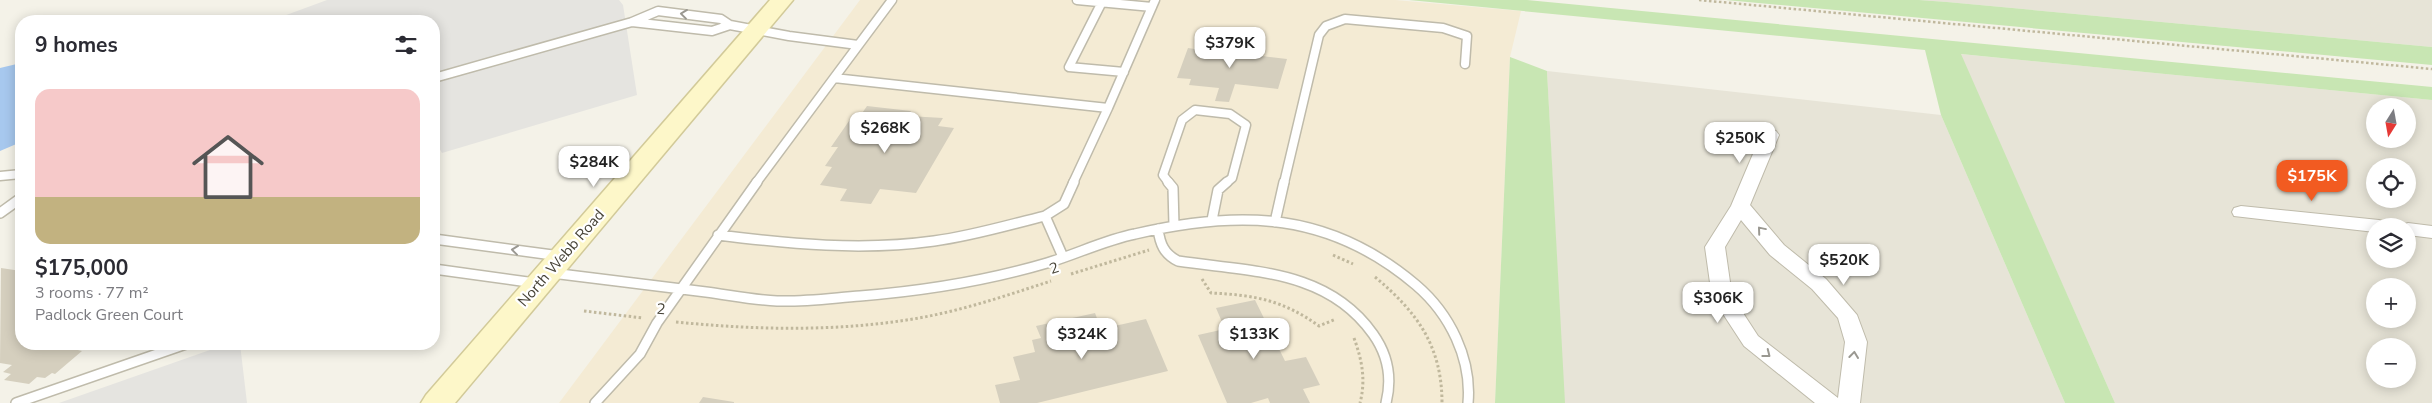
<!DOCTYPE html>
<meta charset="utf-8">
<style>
:root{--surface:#fff;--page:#f2f2f3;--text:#2b2b33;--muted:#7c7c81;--line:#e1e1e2;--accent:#f25b21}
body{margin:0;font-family:"Nunito Sans",sans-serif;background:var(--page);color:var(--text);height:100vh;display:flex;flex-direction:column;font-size:19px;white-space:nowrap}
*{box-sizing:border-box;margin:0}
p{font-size:16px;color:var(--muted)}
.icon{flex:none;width:28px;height:28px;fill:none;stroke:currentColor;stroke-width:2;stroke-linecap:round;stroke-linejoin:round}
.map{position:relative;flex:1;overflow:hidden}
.drawer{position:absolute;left:15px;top:15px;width:425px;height:335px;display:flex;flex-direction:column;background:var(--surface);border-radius:20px;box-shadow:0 2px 12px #0003}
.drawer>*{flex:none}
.needle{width:32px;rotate:191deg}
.tools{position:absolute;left:2366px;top:98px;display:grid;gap:10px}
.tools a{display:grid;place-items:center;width:50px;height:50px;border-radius:50%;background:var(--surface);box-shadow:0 2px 12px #0003;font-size:25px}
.price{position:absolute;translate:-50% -42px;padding:0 11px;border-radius:10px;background:#fff;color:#222;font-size:16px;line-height:32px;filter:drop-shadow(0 1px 2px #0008)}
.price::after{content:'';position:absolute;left:50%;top:30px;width:15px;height:11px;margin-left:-8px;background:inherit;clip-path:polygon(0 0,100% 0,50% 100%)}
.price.current{background:var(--accent);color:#fff}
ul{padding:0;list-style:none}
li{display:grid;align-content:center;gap:10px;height:265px;padding:0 20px}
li+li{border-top:1px solid var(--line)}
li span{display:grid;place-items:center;height:155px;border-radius:15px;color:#555}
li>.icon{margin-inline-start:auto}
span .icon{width:90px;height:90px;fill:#fffc;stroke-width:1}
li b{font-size:21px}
h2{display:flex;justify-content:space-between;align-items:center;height:60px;padding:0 20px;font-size:21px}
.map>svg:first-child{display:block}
.residential{fill:#e7e4d7;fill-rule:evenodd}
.commercial{fill:#f4ebd4}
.green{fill:#c8e6b3}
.parking{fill:#e5e4e0}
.water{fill:#a7c8ee}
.building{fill:#d5cfbe}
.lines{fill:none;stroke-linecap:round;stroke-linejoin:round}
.service-far1-casing{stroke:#bfbbab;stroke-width:11}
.service-casing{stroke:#bfbbab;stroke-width:12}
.minor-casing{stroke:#bfbbab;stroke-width:2}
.secondary-casing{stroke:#d2ca99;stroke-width:3}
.path-far1{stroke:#c0b89d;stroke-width:2.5;stroke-dasharray:2.5 2.5;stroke-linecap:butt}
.path{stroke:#c0b89d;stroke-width:3;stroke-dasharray:2.5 2.5;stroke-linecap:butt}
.service-far1{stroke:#fff;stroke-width:8}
.service{stroke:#fff;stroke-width:9}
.minor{fill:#fff;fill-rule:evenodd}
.secondary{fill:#fdf7c9;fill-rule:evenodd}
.oneway{stroke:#9a9891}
.labels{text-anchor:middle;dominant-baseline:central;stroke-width:4.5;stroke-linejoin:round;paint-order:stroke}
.street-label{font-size:15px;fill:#474337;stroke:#fff}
</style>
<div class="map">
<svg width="2432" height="403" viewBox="0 0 2432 403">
<rect width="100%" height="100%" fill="#f4f2e8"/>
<path class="residential" d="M1919,0H2432V47L1947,2Z
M1960,54L2432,100V403H2115ZM2375,106H2408V139H2375ZM2375,166H2408V199H2375ZM2375,226H2408V259H2375ZM2375,286H2408V319H2375ZM2375,346H2408V379H2375Z
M1547,71L1941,115L2065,403H1564Z"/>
<path class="commercial" d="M860,0H1395L1521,11L1510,57L1495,403H559Z"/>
<path class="green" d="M1409,0H1527L2432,87V100L1961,54L2115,403H2065L1941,115L1925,50Z
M1726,0H1919L1947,2L2432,47V65Z
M1510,57L1547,71L1565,403H1495Z"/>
<path class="parking" d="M327,0H619L623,5L637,95L442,153L434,139V21H270Z
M227,344H240L247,403H59Z"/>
<path class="water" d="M21,63V142L0,151V68Z"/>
<path class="building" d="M1203,44L1247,48L1245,54L1287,59L1278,89L1235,84L1229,102L1215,101L1219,88L1189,85L1191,79L1177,78L1188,48L1201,50Z
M867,106L911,111L908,116L943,118L938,126L954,128L916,193L880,189L871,204L840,201L847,189L820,185L832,167L825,166L838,147H831L849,121L856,122Z
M1,268L21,271V344H86L78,350L82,351L55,374L52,373L45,378L37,377L29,384L4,380L11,374L3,372L12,365L0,363Z
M1255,300L1285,361L1306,357L1320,385L1303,389L1310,403H1270L1268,398L1251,403H1227L1198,335L1225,329L1216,308Z
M1095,313L1101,329L1146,319L1168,371L1037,403H1000L995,385L1020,380L1013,357L1035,352L1032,340L1041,338L1036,326Z
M703,397L734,402V403H699Z"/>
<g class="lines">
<g class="service-far1-casing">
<path id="service-far1" d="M1077,0L1152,7
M1102,2L1069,67L1124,72
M632,22L712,31L730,25L789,36L858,45
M434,78L632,22L658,11L721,19L730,25
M834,78L892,0
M1108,108L1155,0
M0,176L21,174
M756,183L834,78L1108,108L1073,183
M1169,183L1163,175L1182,120L1195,110L1230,114L1246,125L1232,178L1226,183
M1284,183L1319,35L1326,26L1345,19L1443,28L1467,36L1465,64"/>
</g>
<g class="service-casing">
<path id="service" d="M1168,182L1173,188L1174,226
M0,213L21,198
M1045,216L1064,204L1074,182
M1212,220L1218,190L1227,182
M1275,222L1284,182
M1158,229C1160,244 1164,254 1178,261C1251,272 1327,269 1373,334C1388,355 1392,379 1386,403
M718,235C790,244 862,251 934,241C972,236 1008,225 1045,216L1063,257
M434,239L560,256
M434,269L535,283
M552,273C603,279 654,286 706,292C729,295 753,300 777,301C804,302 833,298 860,296C923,291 986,281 1047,263C1077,254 1105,240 1135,234C1241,209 1330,212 1416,285C1450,314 1472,359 1468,403
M16,403L186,344
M595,403L640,354L657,323L757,182"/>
</g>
<g class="minor-casing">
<path id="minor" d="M1770,130L1776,131L1779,135L1750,205L1784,245L1826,279L1857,315L1867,342L1860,403H1815L1744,346L1712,297L1705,247L1731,206L1761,135L1764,131ZM1741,220L1770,255L1812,289L1838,318L1845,342L1838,398L1758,336L1732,296L1725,247Z
M2241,206L2379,220L2386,222L2389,226H2375V232L2234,216L2232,212L2234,208Z
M2408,223L2432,226V238L2408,235V226H2400Z"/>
</g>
<g class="secondary-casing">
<path id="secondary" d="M770,0H793L455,403H421L426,395Z"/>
</g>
<path class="path-far1" d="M1699,0L2432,69"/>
<path class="path" d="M1333,255L1353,264
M1071,274L1149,250
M1375,277C1417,312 1442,346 1442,403
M1202,279L1211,293C1254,295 1283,300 1319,326L1336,319
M584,311L643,318
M676,322C757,330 838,332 919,318C964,310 1008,295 1051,281
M1354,338C1362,360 1366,380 1360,403"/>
<use href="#service-far1" class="service-far1"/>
<use href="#service" class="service"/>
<use href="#minor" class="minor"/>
<use href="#secondary" class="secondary"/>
</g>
<defs><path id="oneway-chevron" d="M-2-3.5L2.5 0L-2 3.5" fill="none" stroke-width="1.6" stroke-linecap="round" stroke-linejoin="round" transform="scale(1.25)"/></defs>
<g class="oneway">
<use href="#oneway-chevron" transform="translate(684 14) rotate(-173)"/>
<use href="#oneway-chevron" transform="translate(1761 230) rotate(-130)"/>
<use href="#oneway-chevron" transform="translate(515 250) rotate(-173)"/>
<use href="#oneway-chevron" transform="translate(1767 354) rotate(38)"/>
<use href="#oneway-chevron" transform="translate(1854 355) rotate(-83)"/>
</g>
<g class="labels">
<g class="street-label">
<text transform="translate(561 258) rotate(-49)">North Webb Road</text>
<text transform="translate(1054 268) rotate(-18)">2</text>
<text transform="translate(661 309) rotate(6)">2</text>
</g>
</g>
</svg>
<div class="tools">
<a><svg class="needle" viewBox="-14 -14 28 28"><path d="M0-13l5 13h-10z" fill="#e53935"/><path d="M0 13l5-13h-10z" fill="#7c7c81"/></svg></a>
<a><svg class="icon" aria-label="locate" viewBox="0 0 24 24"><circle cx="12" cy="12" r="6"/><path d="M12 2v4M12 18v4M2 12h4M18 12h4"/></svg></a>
<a><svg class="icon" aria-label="layers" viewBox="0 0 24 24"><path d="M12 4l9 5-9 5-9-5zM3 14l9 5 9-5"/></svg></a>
<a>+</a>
<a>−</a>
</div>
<b class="price" style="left:1230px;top:69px">$379K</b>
<b class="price" style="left:885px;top:154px">$268K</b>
<b class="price" style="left:1740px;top:164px">$250K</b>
<b class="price" style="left:594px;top:188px">$284K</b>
<b class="price current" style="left:2312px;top:202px">$175K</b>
<b class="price" style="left:1844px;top:286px">$520K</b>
<b class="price" style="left:1718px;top:324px">$306K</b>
<b class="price" style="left:1082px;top:360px">$324K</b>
<b class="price" style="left:1254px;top:360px">$133K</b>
<section class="drawer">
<h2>9 homes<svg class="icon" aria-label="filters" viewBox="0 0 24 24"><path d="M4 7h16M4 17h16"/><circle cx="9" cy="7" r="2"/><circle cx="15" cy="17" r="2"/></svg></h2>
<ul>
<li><span style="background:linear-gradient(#f6c9c9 70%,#c2b280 0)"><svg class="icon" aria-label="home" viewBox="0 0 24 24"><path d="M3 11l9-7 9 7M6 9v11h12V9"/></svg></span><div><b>$175,000</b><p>3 rooms · 77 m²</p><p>Padlock Green Court</p></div></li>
</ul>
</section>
</div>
